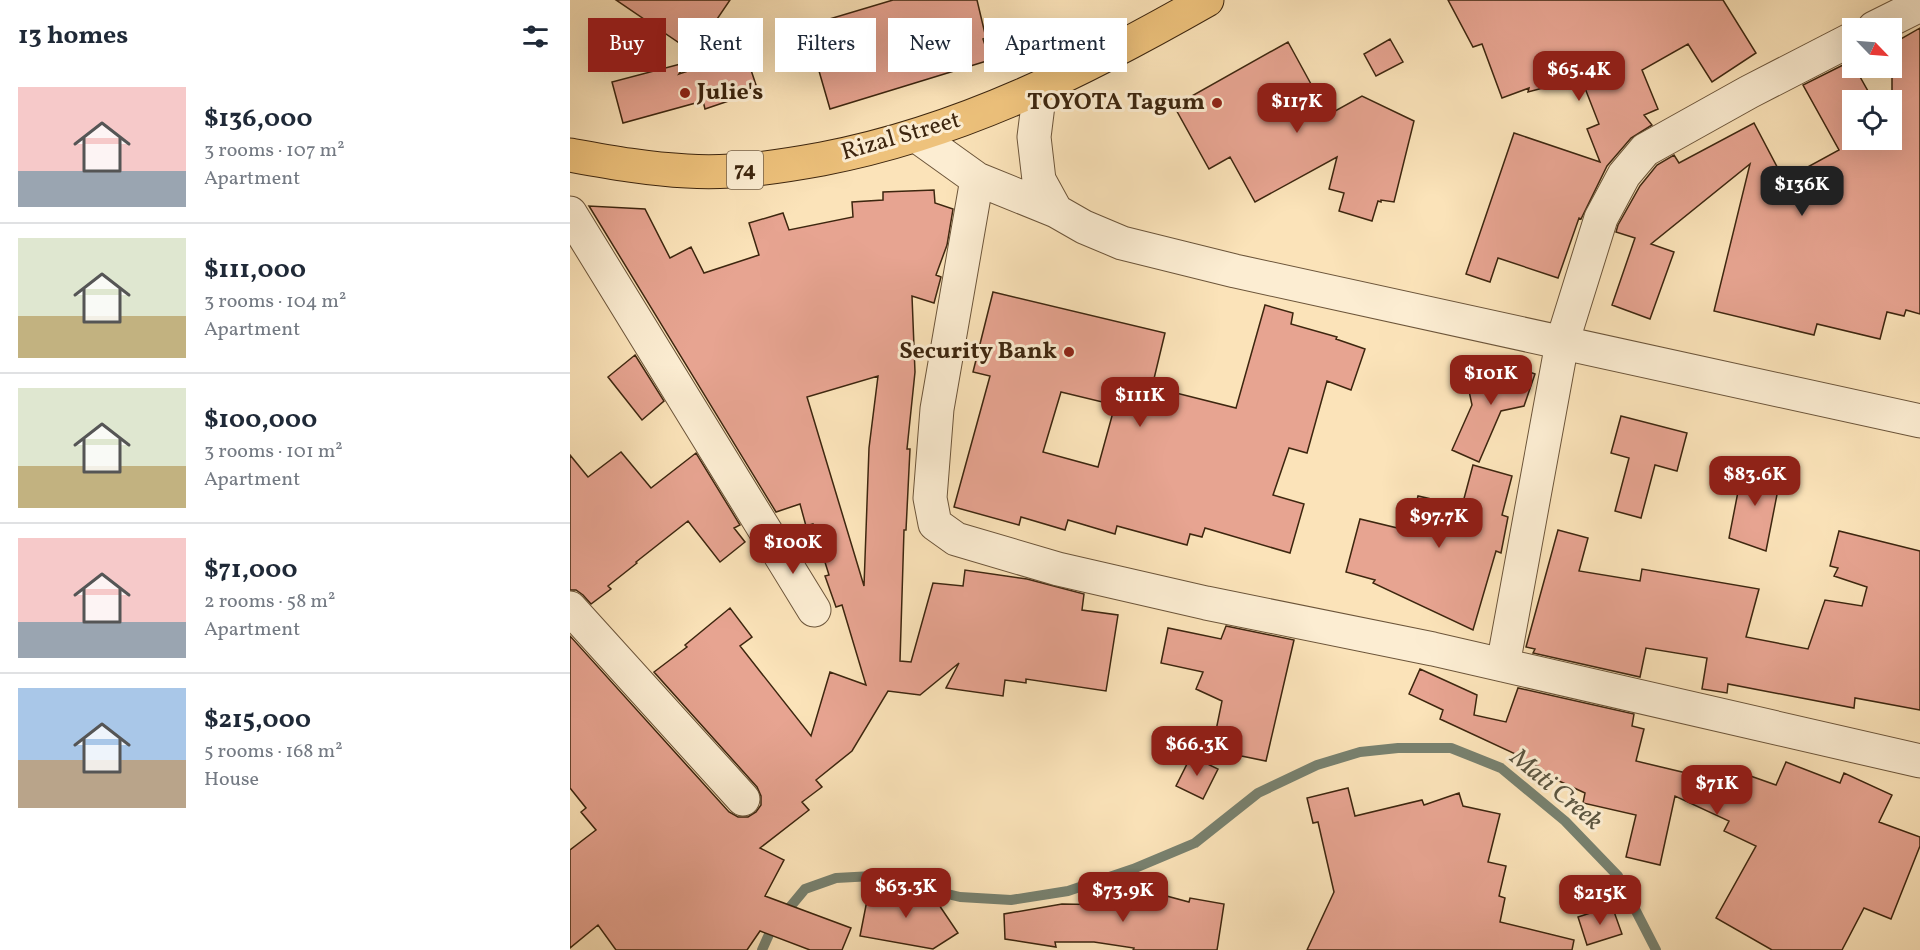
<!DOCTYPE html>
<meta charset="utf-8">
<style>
:root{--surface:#fff;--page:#f6f6f7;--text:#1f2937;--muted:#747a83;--line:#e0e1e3;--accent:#8f2418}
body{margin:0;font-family:Vollkorn,serif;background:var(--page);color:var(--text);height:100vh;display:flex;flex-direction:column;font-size:22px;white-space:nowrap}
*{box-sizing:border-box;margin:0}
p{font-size:20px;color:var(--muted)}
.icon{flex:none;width:33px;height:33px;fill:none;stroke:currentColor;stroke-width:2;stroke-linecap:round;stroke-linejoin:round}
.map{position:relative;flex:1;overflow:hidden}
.panel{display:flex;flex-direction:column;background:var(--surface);width:570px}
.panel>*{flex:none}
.hud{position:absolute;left:18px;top:18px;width:570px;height:54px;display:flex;gap:12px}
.needle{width:39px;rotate:115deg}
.fabs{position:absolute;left:1272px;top:18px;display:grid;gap:12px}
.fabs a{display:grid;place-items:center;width:60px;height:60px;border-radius:0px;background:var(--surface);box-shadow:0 6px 24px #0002;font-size:30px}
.price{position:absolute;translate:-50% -51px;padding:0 14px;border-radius:12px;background:var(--accent);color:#fff;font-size:20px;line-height:39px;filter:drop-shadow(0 2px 3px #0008)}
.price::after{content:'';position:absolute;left:50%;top:36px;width:18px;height:14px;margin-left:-9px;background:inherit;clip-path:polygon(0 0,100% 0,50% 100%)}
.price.active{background:#222;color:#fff}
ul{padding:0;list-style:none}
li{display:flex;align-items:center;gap:18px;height:150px;padding:0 18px}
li+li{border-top:2px solid var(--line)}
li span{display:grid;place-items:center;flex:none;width:168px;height:120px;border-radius:0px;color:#555}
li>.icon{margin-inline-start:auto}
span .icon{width:72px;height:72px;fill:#fffc;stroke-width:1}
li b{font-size:26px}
h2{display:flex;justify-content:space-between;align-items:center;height:72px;padding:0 18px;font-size:26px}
.tag{padding:0 21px;border-radius:0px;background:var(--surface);box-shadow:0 6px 24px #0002;font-size:21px;line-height:54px}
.tag.active{background:var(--accent);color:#fff}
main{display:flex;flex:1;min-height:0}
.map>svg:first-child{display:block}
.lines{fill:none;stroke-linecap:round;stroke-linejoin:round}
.stream{stroke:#78816f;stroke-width:10}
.building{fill:#e7a491;stroke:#3d260f;stroke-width:1.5;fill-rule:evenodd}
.minor-casing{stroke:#6c553a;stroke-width:35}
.major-casing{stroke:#3d260f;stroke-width:35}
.minor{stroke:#fcedd2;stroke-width:33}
.major{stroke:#eec27c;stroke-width:33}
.poi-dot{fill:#8f2418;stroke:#fcedd2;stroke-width:2}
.labels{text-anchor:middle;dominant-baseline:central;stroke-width:6;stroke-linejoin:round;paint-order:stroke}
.shield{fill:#fcedd2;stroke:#76624a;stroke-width:1.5}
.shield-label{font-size:22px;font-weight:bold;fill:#3d260f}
.poi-label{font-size:24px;font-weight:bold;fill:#3d260f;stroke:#fcedd2;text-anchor:end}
.street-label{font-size:24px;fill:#3d260f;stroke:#fcedd2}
.water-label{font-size:26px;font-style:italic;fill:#5a543f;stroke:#fcedd2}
</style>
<main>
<section class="panel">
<h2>13 homes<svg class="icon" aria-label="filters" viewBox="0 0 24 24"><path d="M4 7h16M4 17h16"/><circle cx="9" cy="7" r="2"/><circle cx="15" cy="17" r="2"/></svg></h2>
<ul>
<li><span style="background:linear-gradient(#f6c9c9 70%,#9aa5b1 0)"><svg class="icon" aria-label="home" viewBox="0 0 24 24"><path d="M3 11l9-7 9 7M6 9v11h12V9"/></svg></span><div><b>$136,000</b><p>3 rooms · 107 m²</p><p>Apartment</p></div></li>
<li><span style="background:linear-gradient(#dfe7d0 65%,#c2b280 0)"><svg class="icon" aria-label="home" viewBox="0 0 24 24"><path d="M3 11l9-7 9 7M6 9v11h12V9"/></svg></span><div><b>$111,000</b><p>3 rooms · 104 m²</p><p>Apartment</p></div></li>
<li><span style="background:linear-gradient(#dfe7d0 65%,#c2b280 0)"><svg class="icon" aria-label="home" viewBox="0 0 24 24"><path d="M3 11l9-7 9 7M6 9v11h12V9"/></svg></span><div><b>$100,000</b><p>3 rooms · 101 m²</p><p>Apartment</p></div></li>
<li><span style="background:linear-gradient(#f6c9c9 70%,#9aa5b1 0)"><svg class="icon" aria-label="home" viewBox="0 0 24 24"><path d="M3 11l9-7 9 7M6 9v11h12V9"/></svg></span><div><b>$71,000</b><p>2 rooms · 58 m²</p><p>Apartment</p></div></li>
<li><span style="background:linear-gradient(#a9c7e8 60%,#b9a48a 0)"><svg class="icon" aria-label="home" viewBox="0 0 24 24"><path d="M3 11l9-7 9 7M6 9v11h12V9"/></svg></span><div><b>$215,000</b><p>5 rooms · 168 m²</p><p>House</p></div></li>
</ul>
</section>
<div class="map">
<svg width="1350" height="950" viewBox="0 0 1350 950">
<rect width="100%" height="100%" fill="#fbe3b9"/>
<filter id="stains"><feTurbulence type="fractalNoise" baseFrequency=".00333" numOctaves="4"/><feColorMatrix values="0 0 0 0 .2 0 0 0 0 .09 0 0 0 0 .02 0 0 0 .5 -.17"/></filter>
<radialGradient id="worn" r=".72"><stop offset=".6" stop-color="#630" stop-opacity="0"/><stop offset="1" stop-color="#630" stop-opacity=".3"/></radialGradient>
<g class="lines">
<path class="stream" d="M192,950L201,930L235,889L266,878L303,876L390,897L441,900L498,891L563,869L625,843L688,793L747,765L790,752L828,748H881L931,768L995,821L1048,876L1086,950"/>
</g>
<path class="building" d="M46,0H160L124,53Z
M323,0H407L416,38L413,39L420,60L260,109L236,26Z
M878,0H1153L1186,53L1142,82L1118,44L1072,70L1088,109L1074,115L1082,125L1061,138L1037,166L1011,219L1009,218L988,278L928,258L920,282L896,274L944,133L1030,162L1017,129L1029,124L1011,78L958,92L959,88L932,98L912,44L903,47Z
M1350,28V314L1336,310L1334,316L1317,312L1310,339L1247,324L1244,335L1144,311L1180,164L1081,244L1104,252L1080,319L1042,305L1065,238L1046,232L1048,225L1070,186L1087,165L1104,155L1109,163L1184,123L1214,180L1269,150L1233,85L1281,61L1282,68H1285L1303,100H1282V140H1322V44Z
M820,39L833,62L806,76L794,54Z
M718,42L758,115L792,96L844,121L824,202L811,200V202L808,201L802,221L769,211L774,193L759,189L767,157L685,202L660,157L639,169L604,106Z
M175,52L188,91L135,109L133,101L53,123L42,82L118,62L109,74Z
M364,190L365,203L383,209L377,245L366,275L371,277L364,303L342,296L345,372L337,449H340L336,530H334L330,661L341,662L363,583L393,586L395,570L457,579L514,594L512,610L548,615L536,691L456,679V683L435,680L433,696L376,688L389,663L350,695L318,691L282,751L246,780L252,787L232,802L239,810L190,848L214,860L195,896L281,928L272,950H240L190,931L177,950H46L28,925L0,948V850L26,830L11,812L16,808L0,788V636L159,812L168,817H178L186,812L191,805V796L187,787L84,672L117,647L115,645L160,608L182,637L170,646L241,736L260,672L296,685L272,605L266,607L255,576L259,575L243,524L236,526L230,504L206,512L19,206L75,209L100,258L121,247L134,273L189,255L179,223L213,213L219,230L283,217L282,202L313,200V192ZM308,376L299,448L294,586L237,397Z
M423,292L595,333L582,387L666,408L695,305L723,313L721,324L767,337L766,339L795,349L781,390L757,381L737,453L719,448L703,495L734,504L720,553L635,528L632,537L620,534L617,545L547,526L545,534L498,520L495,530L451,517L449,525L384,507L420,376L403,372ZM491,392L545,405L528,467L473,452Z
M65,355L94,401L72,420L38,377Z
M943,366L965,374L954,406L931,411L909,462L882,450L902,405L896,377Z
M1051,416L1117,433L1107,471L1085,465L1071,518L1045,511L1059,458L1041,453Z
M51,452L81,488L126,453L170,525L164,528L175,542L150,562L118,521L66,562L67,563L38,586L41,589L21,604L13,595L6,590H0V455L18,477Z
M903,465L942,476L932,515L938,517L931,553L926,551L903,630L803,583L805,580L776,572L790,519L840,531L848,496L892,506Z
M1173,466L1211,474L1196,551L1159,538Z
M988,530L1018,538L1009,571L1070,581L1072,569L1189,589L1176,637L1238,649L1255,600L1292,606L1297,587L1264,576L1268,568L1260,566L1269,531L1350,551V710L1285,698L1284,708L1158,684L1157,693L1132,689L1137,658L1076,648L1070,677L963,653L965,649L956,647Z
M656,626L724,640L696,761L642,750L652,701L626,689L633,672L591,663L598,628L651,639Z
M850,669L907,695L904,715L936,722L948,688L1064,714L1062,726L1074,729L1066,761L1150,781L1155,767L1206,785L1216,762L1270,783L1274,773L1322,795L1309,822L1350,837V846L1321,919L1294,908L1272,950H1202L1146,918L1186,846L1154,831L1159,821L1105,796L1090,865L1056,857L1066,815L1013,803L1015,793L961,768L967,766L951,759L952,757L870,719L873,710L839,694Z
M621,756L648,769L633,799L606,786Z
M778,788L785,816L852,800L854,805L889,793L893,806L930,814L918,862L936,866L929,896L935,898L930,922L1004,940L1002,950H737L764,892L748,822L743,823L737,798Z
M552,884L619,902L620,898L654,904L647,950H563L564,948L524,942H485L486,947L435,939L434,914L492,904L547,905Z
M300,885L363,896L388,933L363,949L290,936Z
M1042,906L1052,934L1017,945L1008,917Z"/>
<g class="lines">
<g class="minor-casing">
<path id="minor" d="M1304,28L1350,5
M470,89L464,137L469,180L486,211
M347,136L407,179L486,211L514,227L552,243L665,271L1350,421
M407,179L367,409L360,498L365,524L386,539L488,569L636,603L863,649L1350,761
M0,213L244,610
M0,608L173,799
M933,665L992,343L1031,218L1054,175L1075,150L1179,92L1282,39"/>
</g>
<g class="major-casing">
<path id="major" d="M0,155C39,162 77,169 117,171C162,174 208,167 252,159C393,132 514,70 637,0"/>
</g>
<use href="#minor" class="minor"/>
<use href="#major" class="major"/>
</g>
<g class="poi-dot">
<circle cx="115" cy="93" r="6"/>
<circle cx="647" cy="103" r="6"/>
<circle cx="499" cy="352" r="6"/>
</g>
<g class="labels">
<rect class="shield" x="157" y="151" width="36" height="38" rx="4.5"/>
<g class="shield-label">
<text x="175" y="170">74</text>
</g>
<g class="poi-label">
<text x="127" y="93" text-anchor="start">Julie's</text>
<text x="635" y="103">TOYOTA Tagum</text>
<text x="487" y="352">Security Bank</text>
</g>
<g class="street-label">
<text transform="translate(331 137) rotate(-16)">Rizal Street</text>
</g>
<g class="water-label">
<text transform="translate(986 790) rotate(40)">Mati Creek</text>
</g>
</g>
<rect width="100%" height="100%" filter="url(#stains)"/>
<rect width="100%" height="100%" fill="url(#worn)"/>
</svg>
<div class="fabs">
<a><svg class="needle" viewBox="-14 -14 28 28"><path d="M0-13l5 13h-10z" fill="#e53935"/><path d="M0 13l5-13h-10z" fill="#747a83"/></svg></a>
<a><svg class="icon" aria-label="locate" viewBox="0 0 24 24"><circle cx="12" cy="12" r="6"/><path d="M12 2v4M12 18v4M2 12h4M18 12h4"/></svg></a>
</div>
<b class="price" style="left:1009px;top:102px">$65.4K</b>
<b class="price" style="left:727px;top:134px">$117K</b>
<b class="price active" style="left:1232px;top:217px">$136K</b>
<b class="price" style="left:921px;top:406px">$101K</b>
<b class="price" style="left:570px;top:428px">$111K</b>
<b class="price" style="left:1185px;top:507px">$83.6K</b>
<b class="price" style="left:869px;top:549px">$97.7K</b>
<b class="price" style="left:223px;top:575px">$100K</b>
<b class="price" style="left:627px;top:777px">$66.3K</b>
<b class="price" style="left:1147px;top:816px">$71K</b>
<b class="price" style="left:336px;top:919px">$63.3K</b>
<b class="price" style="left:553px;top:923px">$73.9K</b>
<b class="price" style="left:1030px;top:926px">$215K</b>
<div class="hud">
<a class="tag active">Buy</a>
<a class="tag">Rent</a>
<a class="tag">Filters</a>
<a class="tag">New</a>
<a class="tag">Apartment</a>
</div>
</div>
</main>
